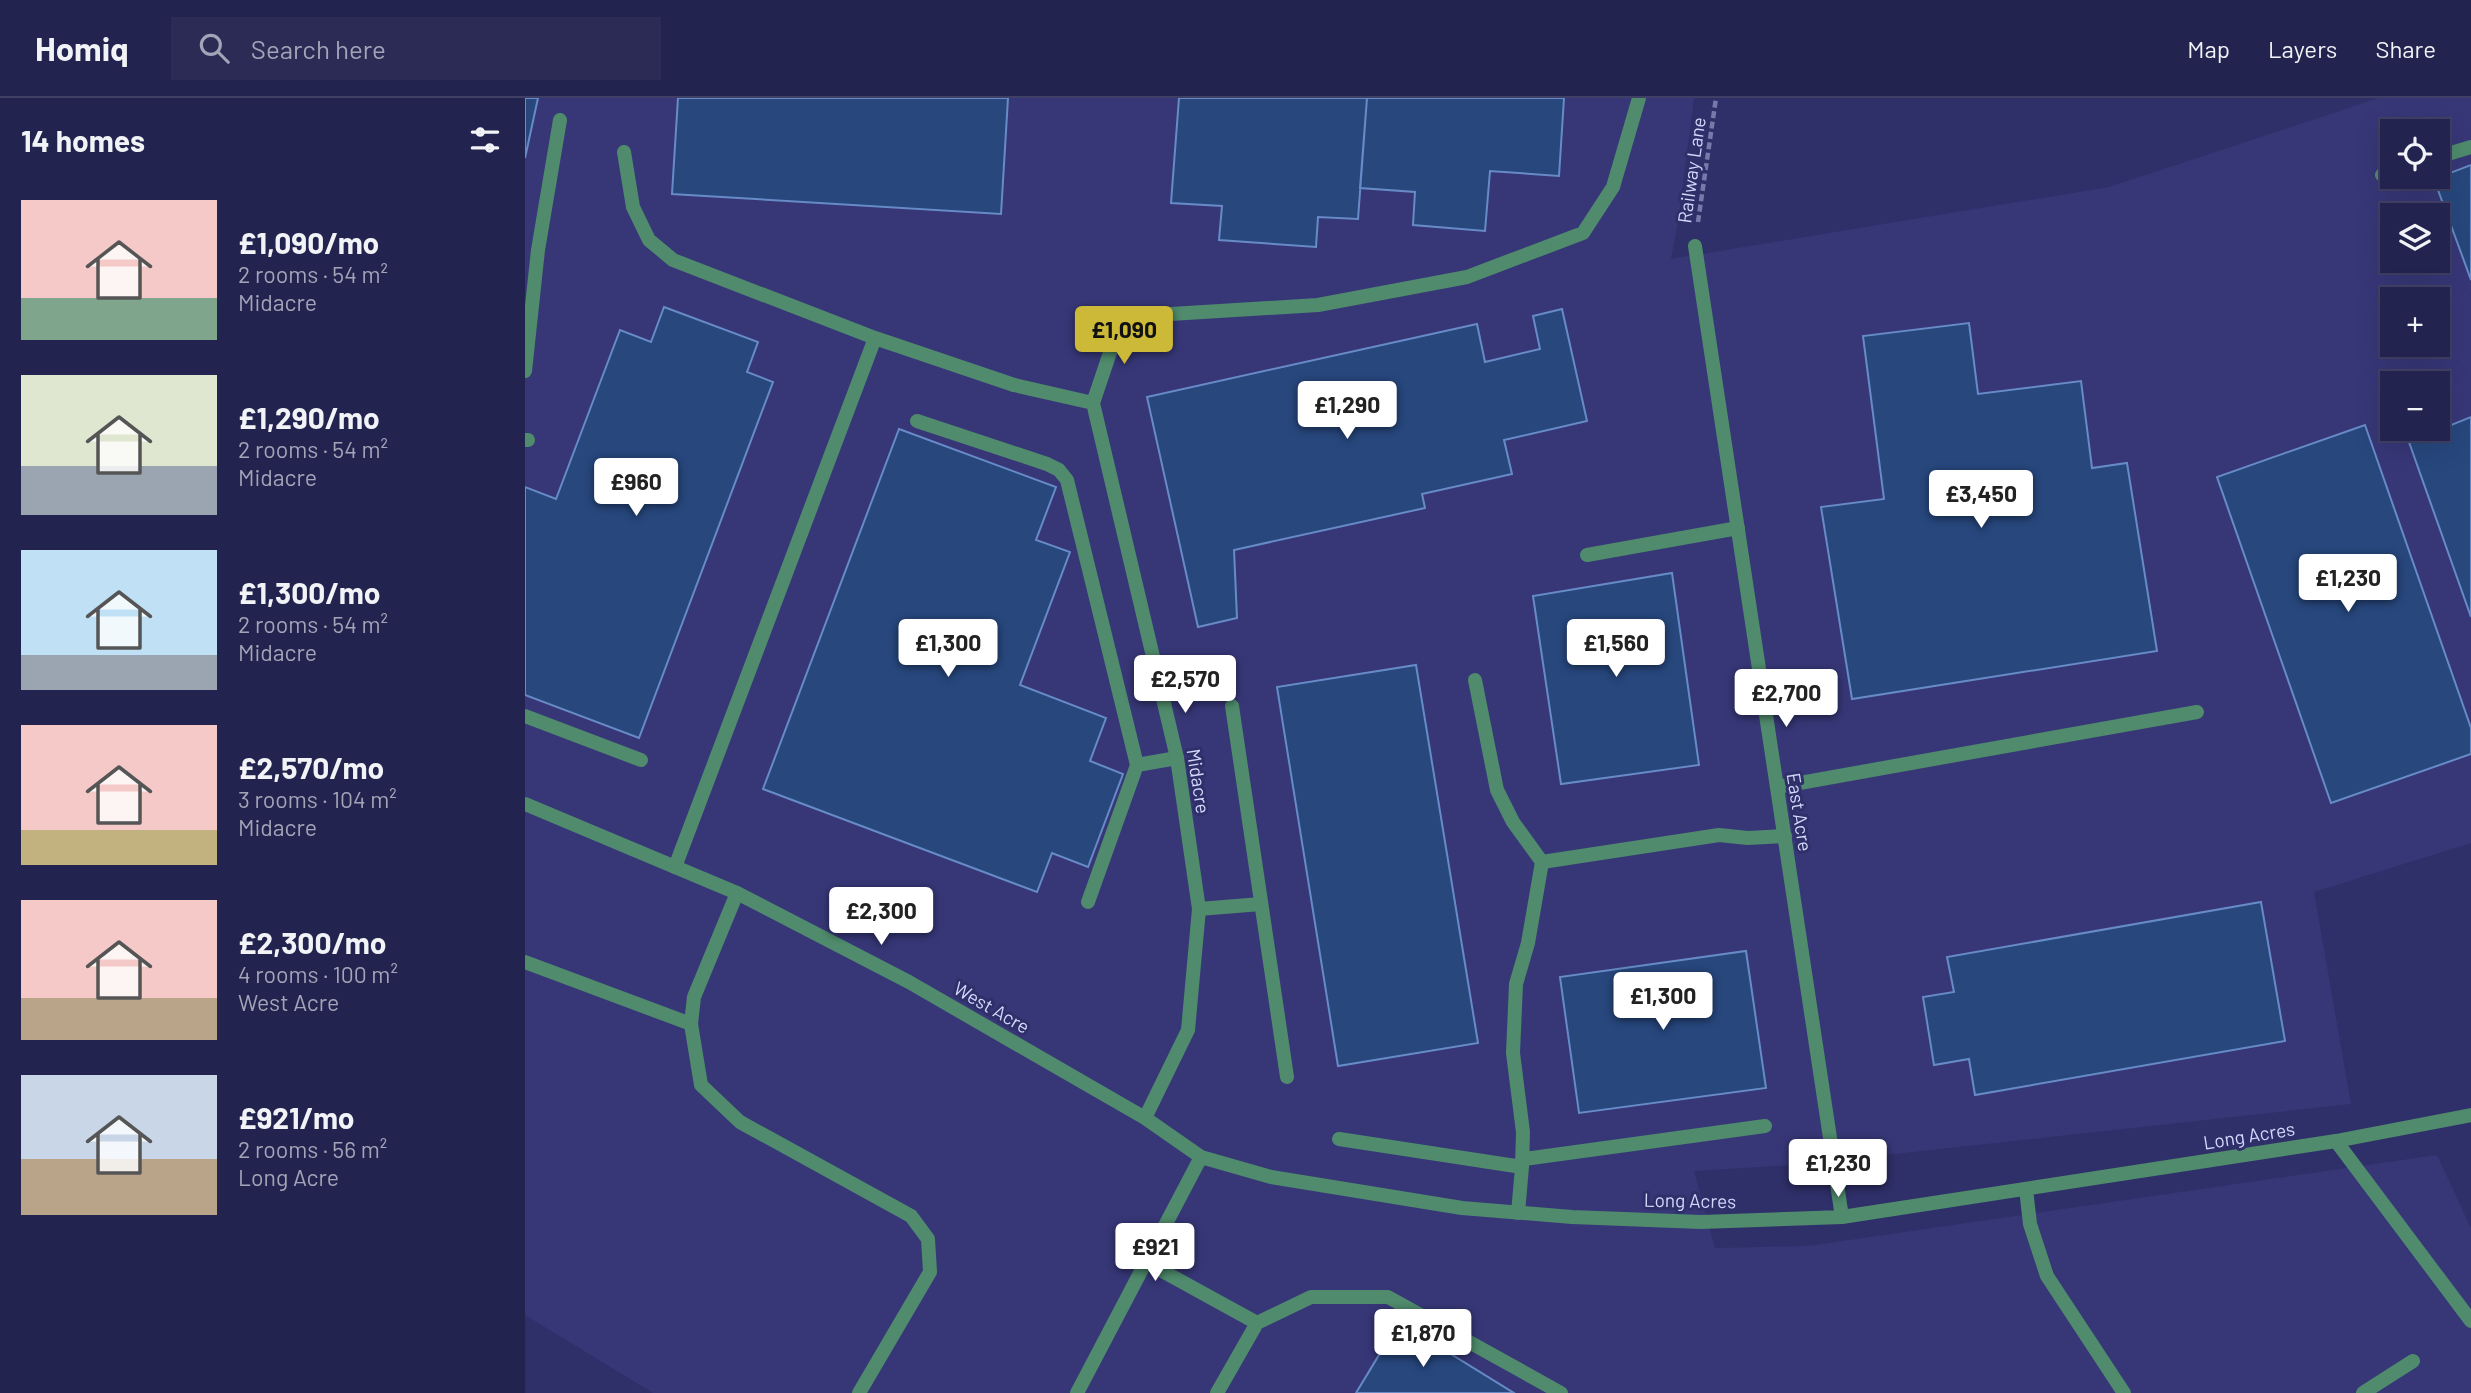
<!DOCTYPE html>
<meta charset="utf-8">
<style>
:root{--surface:#23234f;--page:#2b2b56;--text:#f1f3f6;--muted:#a3a4b7;--line:#404066;--accent:#cdb938}
body{margin:0;font-family:Barlow,sans-serif;background:var(--page);color:var(--text);height:100vh;display:flex;flex-direction:column;font-size:26px;white-space:nowrap}
*{box-sizing:border-box;margin:0}
p{font-size:23px;color:var(--muted)}
.icon{flex:none;width:38px;height:38px;fill:none;stroke:currentColor;stroke-width:2;stroke-linecap:round;stroke-linejoin:round}
.map{position:relative;flex:1;overflow:hidden}
.details{display:flex;flex-direction:column;background:var(--surface);width:525px}
.details>*{flex:none}
.buttons{position:absolute;left:1855px;top:21px;display:grid;gap:14px}
.buttons a{display:grid;place-items:center;width:70px;height:70px;border-radius:0px;background:var(--surface);box-shadow:0 7px 28px #0002,0 0 0 2px var(--line);font-size:35px}
.price{position:absolute;translate:-50% -60px;padding:0 16px;border-radius:7px;background:#fff;color:#222;font-size:23px;line-height:46px;filter:drop-shadow(0 2px 4px #0008)}
.price::after{content:'';position:absolute;left:50%;top:42px;width:21px;height:16px;margin-left:-10px;background:inherit;clip-path:polygon(0 0,100% 0,50% 100%)}
.price.selected{background:var(--accent);color:#111}
ul{padding:0;list-style:none}
li{display:flex;align-items:center;gap:21px;height:175px;padding:0 21px}
li span{display:grid;place-items:center;flex:none;width:196px;height:140px;border-radius:0px;color:#555}
li>.icon{margin-inline-start:auto}
span .icon{width:84px;height:84px;fill:#fffc;stroke-width:1}
li b{font-size:30px}
h2{display:flex;justify-content:space-between;align-items:center;height:84px;padding:0 21px;font-size:30px}
header{display:flex;align-items:center;gap:42px;box-sizing:border-box;height:98px;padding:0 35px;background:var(--surface);border-bottom:2px solid var(--line)}
header strong{font-size:33px}
nav{display:flex;gap:38px;margin-inline-start:auto;font-size:24px}
.search{width:490px;height:63px;background:var(--page);display:flex;align-items:center;gap:18px;box-sizing:border-box;padding:0 24px;border-radius:0px;color:var(--muted);font-size:26px}
main{display:flex;flex:1;min-height:0}
.map>svg:first-child{display:block}
.built{fill:#373778;fill-rule:evenodd}
.building{fill:#27477d;stroke:#678bc7;stroke-width:2}
.lines{fill:none;stroke-linecap:round;stroke-linejoin:round}
.path{stroke:#7779a9;stroke-width:4.5;stroke-dasharray:7 3.5;stroke-linecap:butt}
.lane{stroke:#4f8b6c;stroke-width:14}
.street{stroke:#4f8b6c;stroke-width:14}
.labels{text-anchor:middle;dominant-baseline:central;stroke-width:6;stroke-linejoin:round;paint-order:stroke}
.street-label{font-size:19px;fill:#d4d8fc;stroke:#2f2f69}
</style>
<header>
<strong>Homiq</strong>
<div class="search"><svg class="icon" aria-label="search" viewBox="0 0 24 24"><circle cx="10" cy="10" r="6"/><path d="M15 15l6 6"/></svg>Search here</div>
<nav><a>Map</a><a>Layers</a><a>Share</a></nav>
</header>
<main>
<section class="details">
<h2>14 homes<svg class="icon" aria-label="filters" viewBox="0 0 24 24"><path d="M4 7h16M4 17h16"/><circle cx="9" cy="7" r="2"/><circle cx="15" cy="17" r="2"/></svg></h2>
<ul>
<li><span style="background:linear-gradient(#f6c9c9 70%,#7fa58c 0)"><svg class="icon" aria-label="home" viewBox="0 0 24 24"><path d="M3 11l9-7 9 7M6 9v11h12V9"/></svg></span><div><b>£1,090/mo</b><p>2 rooms · 54 m²</p><p>Midacre</p></div></li>
<li><span style="background:linear-gradient(#dfe7d0 65%,#9aa5b1 0)"><svg class="icon" aria-label="home" viewBox="0 0 24 24"><path d="M3 11l9-7 9 7M6 9v11h12V9"/></svg></span><div><b>£1,290/mo</b><p>2 rooms · 54 m²</p><p>Midacre</p></div></li>
<li><span style="background:linear-gradient(#bfe0f5 75%,#9aa5b1 0)"><svg class="icon" aria-label="home" viewBox="0 0 24 24"><path d="M3 11l9-7 9 7M6 9v11h12V9"/></svg></span><div><b>£1,300/mo</b><p>2 rooms · 54 m²</p><p>Midacre</p></div></li>
<li><span style="background:linear-gradient(#f6c9c9 75%,#c2b280 0)"><svg class="icon" aria-label="home" viewBox="0 0 24 24"><path d="M3 11l9-7 9 7M6 9v11h12V9"/></svg></span><div><b>£2,570/mo</b><p>3 rooms · 104 m²</p><p>Midacre</p></div></li>
<li><span style="background:linear-gradient(#f6c9c9 70%,#b9a48a 0)"><svg class="icon" aria-label="home" viewBox="0 0 24 24"><path d="M3 11l9-7 9 7M6 9v11h12V9"/></svg></span><div><b>£2,300/mo</b><p>4 rooms · 100 m²</p><p>West Acre</p></div></li>
<li><span style="background:linear-gradient(#c9d6e8 60%,#b9a48a 0)"><svg class="icon" aria-label="home" viewBox="0 0 24 24"><path d="M3 11l9-7 9 7M6 9v11h12V9"/></svg></span><div><b>£921/mo</b><p>2 rooms · 56 m²</p><p>Long Acre</p></div></li>
</ul>
</section>
<div class="map">
<svg width="1946" height="1295" viewBox="0 0 1946 1295">
<rect width="100%" height="100%" fill="#2f2f69"/>
<path class="built" d="M0,0H1169L1153,125L1146,161L1584,89L1854,0H1946V745L1789,794L1826,1006L1269,1067L1169,1073L1190,1150L1283,1148L1912,1057L1946,1130V1295H128L0,1217ZM1867,33H1913V79H1867ZM1867,117H1913V163H1867ZM1867,201H1913V247H1867ZM1867,285H1913V331H1867Z"/>
<path class="building" d="M0,0H13L0,60Z
M153,0H483L476,116L147,96Z
M654,0H842L833,121L793,119L791,149L694,142L697,108L646,105Z
M842,0H1039L1034,78L965,73L960,133L888,127L890,94L835,90Z
M1946,67V182L1909,81Z
M139,209L233,244L222,274L248,284L114,640L0,597V389L31,401L95,232L126,244Z
M1037,211L1062,323L979,342L987,376L897,396L900,410L709,452L712,520L673,529L622,299L952,226L960,264L1015,251L1008,218Z
M1444,225L1453,296L1556,283L1567,370L1602,365L1632,553L1327,601L1296,409L1359,401L1338,238Z
M1946,319V519L1884,344Z
M1840,327L1946,630V656L1806,705L1692,379Z
M374,331L531,389L511,442L545,454L495,587L581,620L565,663L598,676L563,769L527,755L512,794L238,691Z
M1147,475L1174,667L1036,686L1008,498Z
M891,567L953,945L813,968L752,589Z
M1736,804L1760,943L1450,997L1444,961L1409,967L1398,899L1429,894L1422,859Z
M1221,853L1241,990L1054,1015L1035,879Z
M874,1224L989,1295H831Z"/>
<g class="lines">
<path class="path" d="M1173,124L1191,0"/>
<path class="lane" d="M99,54L108,109L124,142L148,162L350,240
M1913,59L1946,49
M1857,77L1867,74
M597,219L793,207L942,179L1058,135L1088,89L1114,0
M0,273L13,152L35,22
M392,323L522,366L534,372L542,382L612,667L563,804
M0,342H3
M1062,457L1213,430
M950,582L972,692L988,724L1017,764
M707,608L762,979
M0,618L116,662
M612,667L652,660
M1252,689L1672,614
M150,769L350,240L489,287
M212,795L169,899L166,926L176,987L215,1024L386,1118L403,1141L405,1174L334,1295
M674,811L736,806
M0,864L166,926
M814,1041L997,1069L998,1034L988,955L991,886L1003,845L1017,764L1194,737L1223,740L1260,738
M1811,1043L1946,1223
M999,1061L1240,1028
M1501,1091L1505,1126L1522,1178L1599,1295
M993,1115L997,1069
M621,1164L732,1225L692,1295
M732,1225L786,1199H863L1036,1295
M1838,1295L1888,1263"/>
<path class="street" d="M1170,148L1317,1119
M489,287L568,305L652,660L674,811L663,932L620,1020
M568,305L597,219
M0,706L212,795L384,884L620,1020L676,1059L746,1079L937,1110L1047,1119L1176,1124L1317,1119L1811,1043L1946,1017
M552,1295L676,1059"/>
</g>
<g class="labels">
<g class="street-label">
<text transform="translate(1166 72) rotate(-82)">Railway Lane</text>
<text transform="translate(674 683) rotate(81)">Midacre</text>
<text transform="translate(1275 714) rotate(81)">East Acre</text>
<text transform="translate(467 909) rotate(30)">West Acre</text>
<text transform="translate(1724 1037) rotate(-9)">Long Acres</text>
<text transform="translate(1165 1102) rotate(1)">Long Acres</text>
</g>
</g>
</svg>
<div class="buttons">
<a><svg class="icon" aria-label="locate" viewBox="0 0 24 24"><circle cx="12" cy="12" r="6"/><path d="M12 2v4M12 18v4M2 12h4M18 12h4"/></svg></a>
<a><svg class="icon" aria-label="layers" viewBox="0 0 24 24"><path d="M12 4l9 5-9 5-9-5zM3 14l9 5 9-5"/></svg></a>
<a>+</a>
<a>−</a>
</div>
<b class="price selected" style="left:599px;top:268px">£1,090</b>
<b class="price" style="left:822px;top:343px">£1,290</b>
<b class="price" style="left:111px;top:420px">£960</b>
<b class="price" style="left:1456px;top:432px">£3,450</b>
<b class="price" style="left:1823px;top:516px">£1,230</b>
<b class="price" style="left:423px;top:581px">£1,300</b>
<b class="price" style="left:1091px;top:581px">£1,560</b>
<b class="price" style="left:660px;top:617px">£2,570</b>
<b class="price" style="left:1261px;top:631px">£2,700</b>
<b class="price" style="left:356px;top:849px">£2,300</b>
<b class="price" style="left:1138px;top:934px">£1,300</b>
<b class="price" style="left:1313px;top:1101px">£1,230</b>
<b class="price" style="left:630px;top:1185px">£921</b>
<b class="price" style="left:898px;top:1271px">£1,870</b>
</div>
</main>
